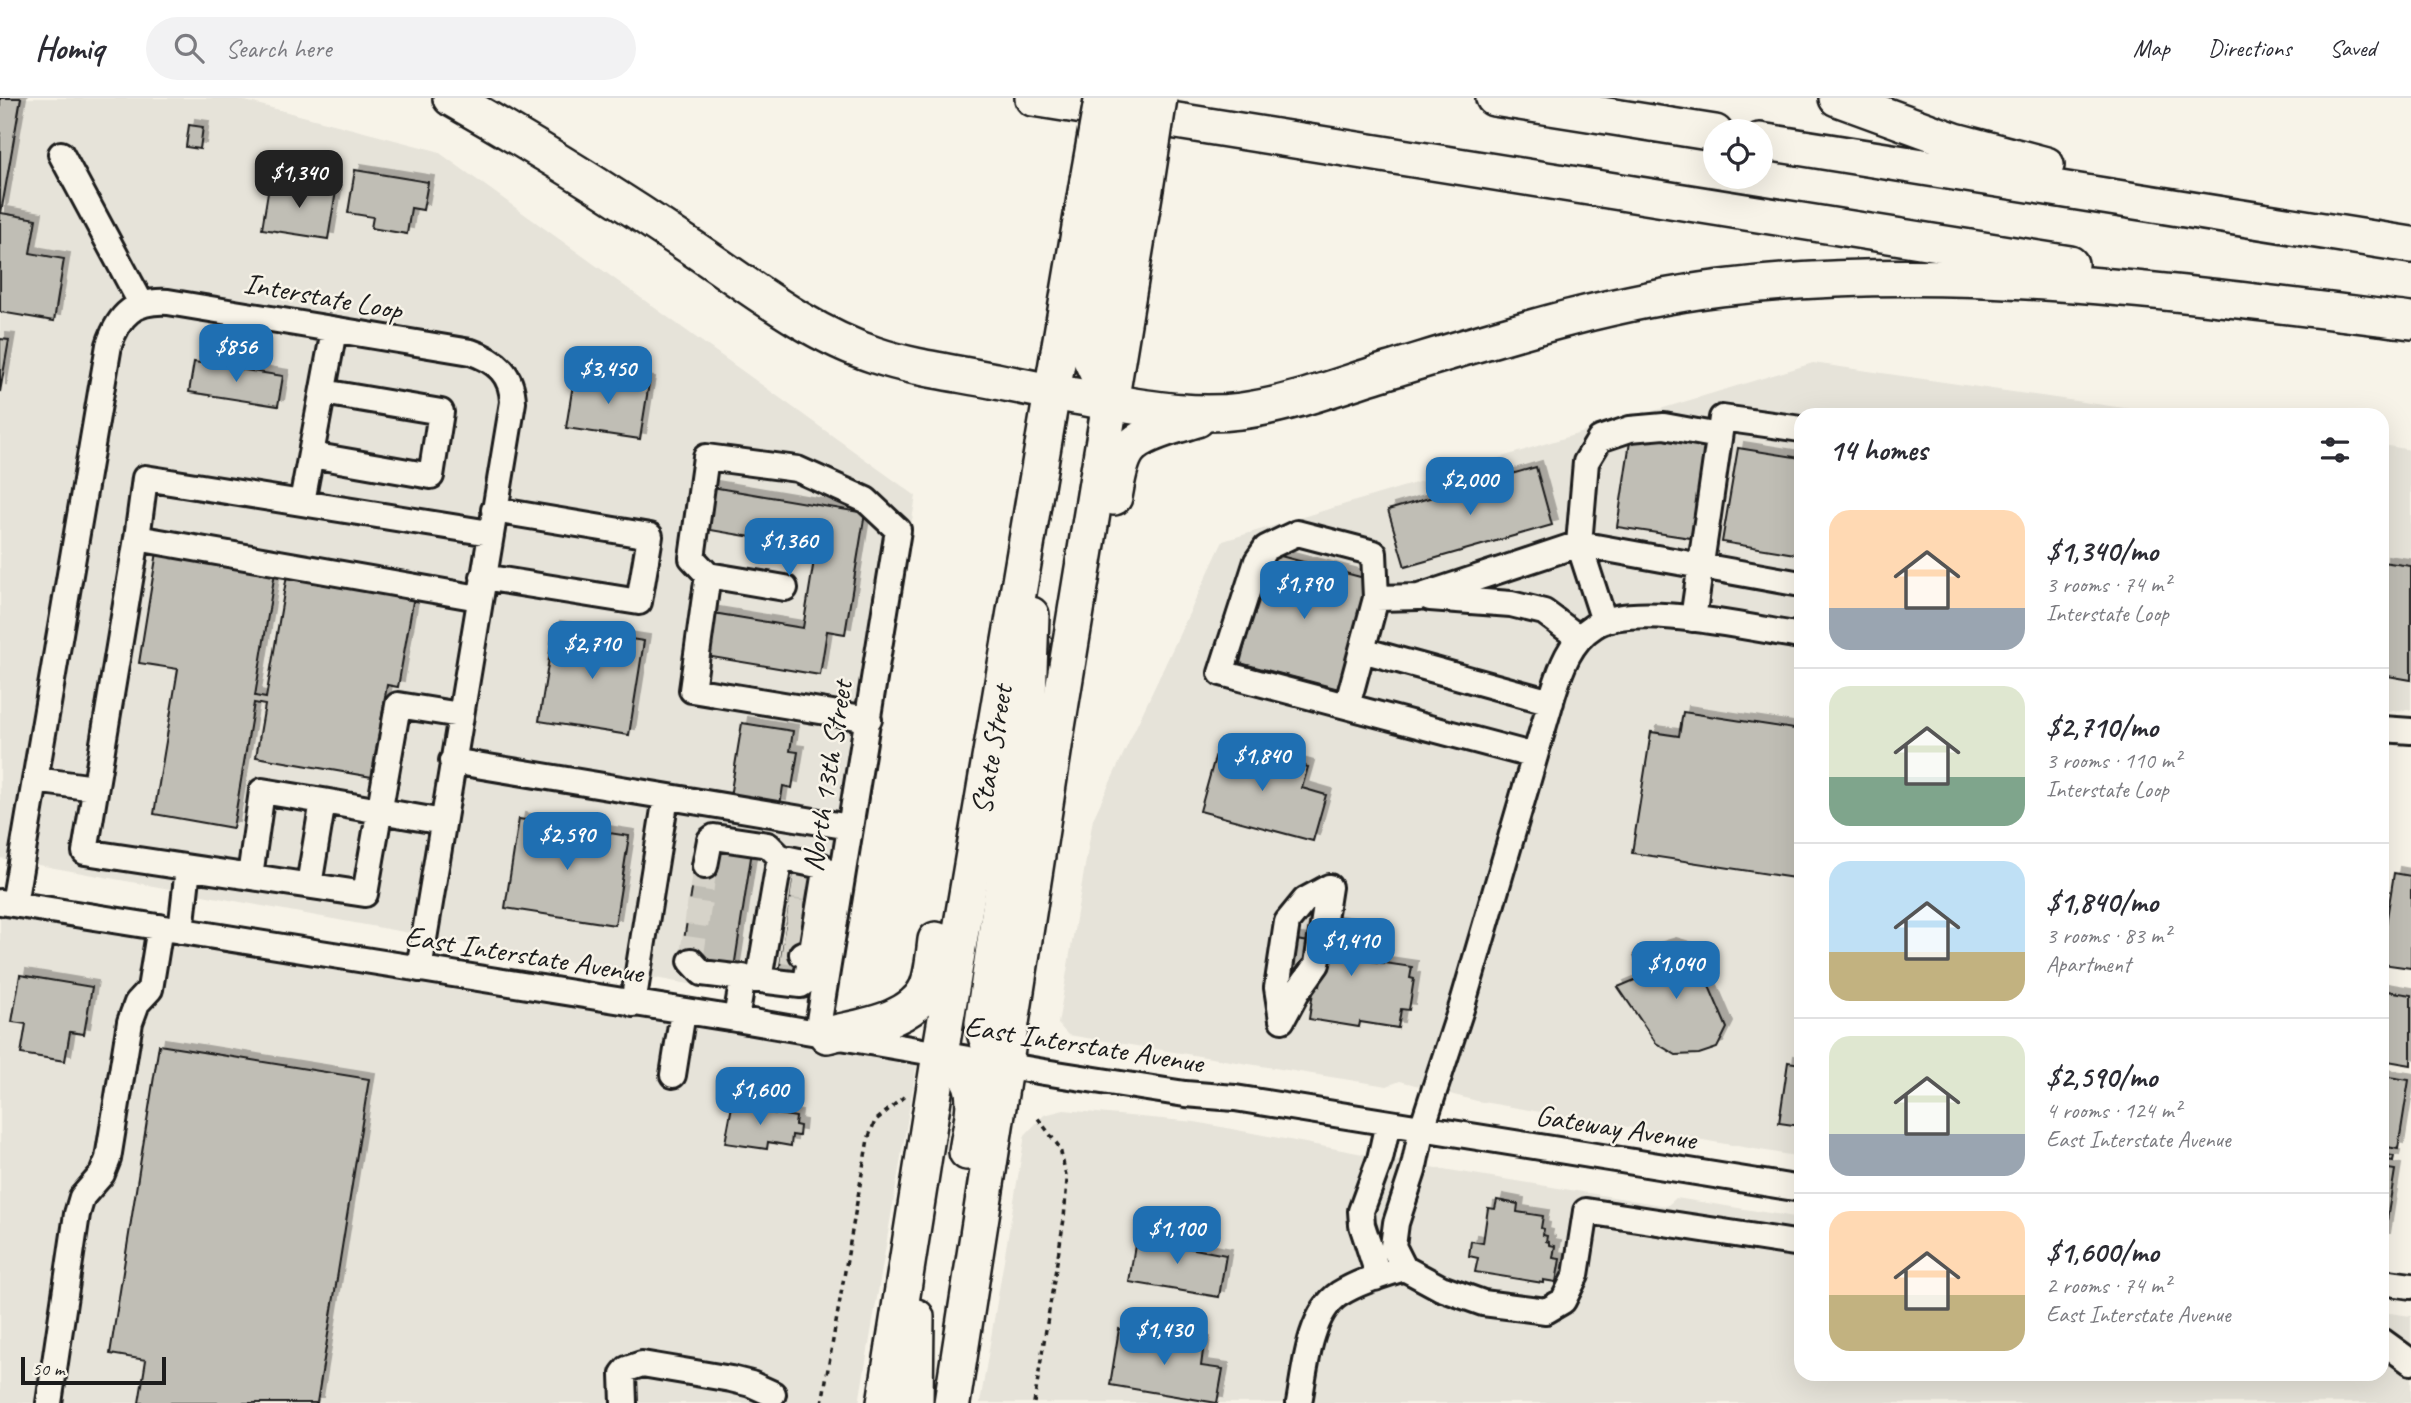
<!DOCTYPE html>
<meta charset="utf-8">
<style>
:root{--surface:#fff;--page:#f2f2f3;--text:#2b2b33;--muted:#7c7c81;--line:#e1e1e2;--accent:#1f6fb2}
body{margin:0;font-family:Caveat,sans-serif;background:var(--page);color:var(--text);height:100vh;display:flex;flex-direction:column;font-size:26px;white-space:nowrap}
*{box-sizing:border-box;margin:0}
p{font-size:23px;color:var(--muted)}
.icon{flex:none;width:38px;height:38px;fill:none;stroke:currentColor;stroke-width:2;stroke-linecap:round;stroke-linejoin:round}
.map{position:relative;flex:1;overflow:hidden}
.side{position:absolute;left:1794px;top:310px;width:595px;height:973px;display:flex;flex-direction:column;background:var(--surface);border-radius:21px;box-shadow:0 7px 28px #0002}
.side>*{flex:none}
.controls{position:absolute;left:1703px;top:21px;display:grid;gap:14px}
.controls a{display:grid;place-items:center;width:70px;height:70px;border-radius:50%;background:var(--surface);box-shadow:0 7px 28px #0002;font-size:35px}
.scale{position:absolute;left:21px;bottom:18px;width:145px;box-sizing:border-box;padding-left:7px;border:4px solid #1c1c1c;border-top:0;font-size:19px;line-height:24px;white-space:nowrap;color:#1c1c1c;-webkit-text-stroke:5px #f7f3e8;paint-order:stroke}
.price{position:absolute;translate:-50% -60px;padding:0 16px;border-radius:14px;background:var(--accent);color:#fff;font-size:23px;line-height:46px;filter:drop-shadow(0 2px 4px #0008)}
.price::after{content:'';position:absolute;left:50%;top:42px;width:21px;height:16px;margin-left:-10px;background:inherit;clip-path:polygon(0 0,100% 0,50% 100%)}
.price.selected{background:#222;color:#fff}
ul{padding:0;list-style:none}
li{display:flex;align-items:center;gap:21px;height:175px;padding:0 35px}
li+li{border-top:2px solid var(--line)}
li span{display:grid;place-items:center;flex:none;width:196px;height:140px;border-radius:21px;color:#555}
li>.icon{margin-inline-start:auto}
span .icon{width:84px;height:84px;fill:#fffc;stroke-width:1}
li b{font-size:30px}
h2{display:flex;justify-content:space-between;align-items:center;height:84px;padding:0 35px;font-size:30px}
header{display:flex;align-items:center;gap:42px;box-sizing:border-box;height:98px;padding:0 35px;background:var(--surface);border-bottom:2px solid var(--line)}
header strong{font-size:33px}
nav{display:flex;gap:38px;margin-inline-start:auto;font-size:24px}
.search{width:490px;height:63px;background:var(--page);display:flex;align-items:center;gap:18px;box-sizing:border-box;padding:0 24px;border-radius:38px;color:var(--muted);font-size:26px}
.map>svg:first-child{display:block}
.built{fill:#e6e3d9}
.building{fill:#c0beb5;stroke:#1c1c1c;stroke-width:2;filter:url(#shadow)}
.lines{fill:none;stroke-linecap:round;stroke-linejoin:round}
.minor-tunnel{stroke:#d6d3c9;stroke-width:24;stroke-dasharray:24 12;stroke-linecap:butt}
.minor-casing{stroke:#1c1c1c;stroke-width:30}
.highway-casing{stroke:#1c1c1c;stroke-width:40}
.path{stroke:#1c1c1c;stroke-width:3.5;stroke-dasharray:5 5;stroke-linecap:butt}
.minor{stroke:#f7f3e8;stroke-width:24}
.highway{stroke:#f7f3e8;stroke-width:35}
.highway-bridge-casing{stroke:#1c1c1c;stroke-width:40;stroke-linecap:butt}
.highway-bridge{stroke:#f7f3e8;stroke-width:35}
.labels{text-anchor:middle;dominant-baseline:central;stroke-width:5;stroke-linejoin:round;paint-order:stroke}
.street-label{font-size:30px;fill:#1c1c1c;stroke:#f7f3e8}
</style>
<header>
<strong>Homiq</strong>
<div class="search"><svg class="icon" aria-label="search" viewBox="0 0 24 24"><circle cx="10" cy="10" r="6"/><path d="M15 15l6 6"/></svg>Search here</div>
<nav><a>Map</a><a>Directions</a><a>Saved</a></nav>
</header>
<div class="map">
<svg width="2411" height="1305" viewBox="0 0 2411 1305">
<defs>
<filter id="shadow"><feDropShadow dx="6" dy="-6" stdDeviation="0" flood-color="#0004"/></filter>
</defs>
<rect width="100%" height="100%" fill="#f7f3e8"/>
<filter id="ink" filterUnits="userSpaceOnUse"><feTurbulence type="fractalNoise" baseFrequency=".0143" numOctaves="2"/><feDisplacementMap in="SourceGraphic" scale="14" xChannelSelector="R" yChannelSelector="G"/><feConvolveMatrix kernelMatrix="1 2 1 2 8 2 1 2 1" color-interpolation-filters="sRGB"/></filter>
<g filter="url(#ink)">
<path class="built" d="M0,0H234L437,53L916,398L831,908L677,884L0,760Z
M1813,265L2172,317H1801V1059L1477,1003L1400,983L1387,988L1068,937L1058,926L1093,721L1223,443Z
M2382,347L2411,352V612L2382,613Z
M0,816L917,966L859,1305H0Z
M1064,1012L1195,1024L1431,1069L1667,1108L1676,1100L1801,1120V1276H2382V1214L2411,1218V1305H980L1025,1037L1044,1017Z"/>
<path class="building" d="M0,0H21L1,115L36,121L30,155L64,161L54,223L0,214Z
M189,27L203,29L200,51L186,49Z
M355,72L428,84L423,112L411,110L407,136L371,130L373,119L348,115Z
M270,82L336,93L328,141L262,131Z
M0,241L9,242L0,294Z
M194,264L283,278L278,308L189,294Z
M575,274L649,285L640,341L566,330Z
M1631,337L1705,348L1691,440L1617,429Z
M1738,350L1801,360V457L1722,444Z
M1536,369L1552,427L1405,469L1388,412Z
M712,389L865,415L845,536L827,533L820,577L706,558L713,515L803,530L816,450L705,431Z
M157,454L275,474L255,598L266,600L287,477L414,498L398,589L387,587L372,679L256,659L265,607L254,605L233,730L154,716L178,571L139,565Z
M1269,455L1368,481L1339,591L1240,565Z
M2382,464L2411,468V582L2382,577Z
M554,529L644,543L629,637L539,623Z
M1683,614L1801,632V781L1632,755L1651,634L1679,638Z
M742,625L793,633L790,653L798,654L792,690L783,688L780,707L730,699Z
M1219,645L1308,669L1302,690L1326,697L1313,743L1200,713Z
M519,721L629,738L615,827L505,810Z
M714,747L752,753L734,870L681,861L696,766Z
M796,766L816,769L798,884L778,881Z
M2394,775L2411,778V870L2382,866V852Z
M1328,823L1376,830L1371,863L1412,869L1410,880L1414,881L1409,912L1401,911L1398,930L1360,924L1359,929L1309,921L1314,887L1320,888L1322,879L1283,873L1288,841L1324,846Z
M1670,846L1694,853L1727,930L1717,950L1699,956L1676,957L1656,945L1618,889L1642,879L1634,857Z
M20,877L92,889L84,936L70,934L65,963L21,956L26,926L12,924Z
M2382,892L2411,897V967L2382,962Z
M159,947L369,981L317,1305H139L146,1262L110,1256Z
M1788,964L1801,966V1028L1779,1025Z
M2382,978L2409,982L2398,1051L2382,1048Z
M752,1006L773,1009L772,1015L796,1019L795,1027L800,1028L799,1038L792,1037L791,1048L768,1044L767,1051L725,1045L732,1008L751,1011Z
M2382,1056L2394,1058L2393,1063L2382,1061Z
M2382,1070L2395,1072L2384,1141H2382Z
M1497,1102L1518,1106L1517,1114L1543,1118L1541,1130L1544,1131L1543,1137L1547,1138L1546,1143L1549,1144V1147L1555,1148L1553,1160L1560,1161L1556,1184L1543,1182V1185L1475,1174L1478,1160L1469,1158L1471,1143L1483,1145L1488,1110L1495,1111Z
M1164,1136L1191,1140L1189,1150L1226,1157L1219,1199L1129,1184L1136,1141L1163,1146Z
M1119,1231L1204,1245L1201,1268L1223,1271L1217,1305L1110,1287Z"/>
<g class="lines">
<path class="minor-tunnel" d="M792,788L812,791
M788,813L808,816
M785,832L805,836
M782,853L802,856
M691,863L705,768"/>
<g class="minor-casing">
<path id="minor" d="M61,56L141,205
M1719,338L1664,328L1630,331L1600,341L1586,364L1579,446L1801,486
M311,357L431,378L441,314L323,294
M302,404L334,232
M137,440L85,754L365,796L398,607L460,617
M708,477L692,460L706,359L797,371L866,402L898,432L817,935
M483,479L639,504L650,438L494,412
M785,490L708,477L692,592L869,621
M479,500L137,440L145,380L490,435
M1376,500L1419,499L1579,446L1604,523
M1430,500L1511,506L1544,514L1579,540
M1693,521L1722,320L1801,331
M1362,552L1551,604
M1347,608L1376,500L1374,455L1297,435L1266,450L1257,463L1221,575L1535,658
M2382,631L2411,633
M452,663L850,729
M35,682L95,690
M705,768L710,742L714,739L768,747L780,759L822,768L825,773L811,858L829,860
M250,778L262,693L323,703
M309,787L323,703L443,724
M0,804L736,921L1044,974L1185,996L1235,1000L1801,1091
M14,806L109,247C119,216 135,202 168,204L471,254C497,263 512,276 513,304L419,871
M181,833L188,770
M691,863L702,875L801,887L806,883L811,858L802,856
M759,881L780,759
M633,906L666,699
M736,921L743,879
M1282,922L1277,890L1287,824L1305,802L1329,789
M1282,922L1297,894L1317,866L1329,789
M673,977L683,914
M1404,1170L1393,1148L1396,1125L1413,1073L1422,1030L1462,908L1553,596C1561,570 1570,543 1594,528C1633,502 1753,531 1801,538
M1375,1180V1167L1362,1127L1361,1113L1380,1061L1388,1025
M2382,1184L2411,1188
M2382,1243L2411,1264
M49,1305L77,1116L82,1099L102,1076L108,1061L130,924L137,905L150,891L160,829
M624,1305L623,1276L627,1271L642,1266L731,1281L751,1286L773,1296
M1299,1305C1305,1272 1309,1216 1339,1196C1358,1184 1382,1177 1404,1170L1441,1190L1483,1205L1546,1213L1563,1203L1576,1177L1586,1113L1801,1146"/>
</g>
<g class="highway-casing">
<g id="highway">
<path d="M451,0C532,46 611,95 688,147C747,186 807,235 875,257C913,270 956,275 996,283C1033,291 1070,297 1108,304C1152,311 1196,319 1241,313C1290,307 1343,286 1390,272C1499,239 1608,204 1721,190C1952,162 2182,195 2411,223"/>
<path d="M1033,0L2070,166"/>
<path d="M1494,0L1715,35"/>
<path d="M1837,0L1955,43L2046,67"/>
<path d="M1760,43L2411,147"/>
<path d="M1111,304L1089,257L1088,236L1113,86"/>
<path d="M1114,399C1117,384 1119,364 1128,352C1141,335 1178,327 1197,321"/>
<path d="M827,937C858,929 911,924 927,890C933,876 934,857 936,842"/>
<path d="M940,956C948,962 956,967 963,973C983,993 970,1029 967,1054"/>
<path d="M1004,967C992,954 986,943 983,925L1027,627L1031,517"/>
<path id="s1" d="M885,1305L940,956L1088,82"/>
<path d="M915,1305L916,1219"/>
<path d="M952,1305L1056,635L1145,91"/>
</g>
</g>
<path class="path" d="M822,1305L868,1041L875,1023L906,997
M1034,1305L1064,1121L1067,1082L1060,1050L1037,1019"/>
<use href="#minor" class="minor"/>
<use href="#highway" class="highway"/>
<g class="highway-bridge-casing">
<path id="highway-bridge" d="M1088,82L1102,3
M1113,86L1126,0
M1145,91L1159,0"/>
</g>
<use href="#highway-bridge" class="highway-bridge"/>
</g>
</g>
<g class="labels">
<g class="street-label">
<text transform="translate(323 198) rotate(10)">Interstate Loop</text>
<text stroke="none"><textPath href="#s1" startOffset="662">State Street</textPath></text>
<text transform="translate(827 678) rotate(-81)">North 13th Street</text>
<text transform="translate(524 856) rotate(9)">East Interstate Avenue</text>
<text transform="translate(1084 946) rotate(9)">East Interstate Avenue</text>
<text transform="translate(1616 1029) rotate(9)">Gateway Avenue</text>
</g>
</g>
</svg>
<div class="controls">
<a><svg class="icon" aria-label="locate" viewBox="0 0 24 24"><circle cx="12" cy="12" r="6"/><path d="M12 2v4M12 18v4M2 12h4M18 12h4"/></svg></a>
</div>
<div class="scale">50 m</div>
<b class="price selected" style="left:299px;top:112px">$1,340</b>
<b class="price" style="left:236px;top:286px">$856</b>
<b class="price" style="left:608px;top:308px">$3,450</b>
<b class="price" style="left:1470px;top:419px">$2,000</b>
<b class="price" style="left:789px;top:480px">$1,360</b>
<b class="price" style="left:1304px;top:523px">$1,790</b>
<b class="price" style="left:592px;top:583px">$2,710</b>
<b class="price" style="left:1262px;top:695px">$1,840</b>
<b class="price" style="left:567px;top:774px">$2,590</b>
<b class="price" style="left:1351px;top:880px">$1,410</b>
<b class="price" style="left:1676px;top:903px">$1,040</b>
<b class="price" style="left:760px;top:1029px">$1,600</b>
<b class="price" style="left:1177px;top:1168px">$1,100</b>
<b class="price" style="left:1164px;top:1269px">$1,430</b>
<section class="side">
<h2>14 homes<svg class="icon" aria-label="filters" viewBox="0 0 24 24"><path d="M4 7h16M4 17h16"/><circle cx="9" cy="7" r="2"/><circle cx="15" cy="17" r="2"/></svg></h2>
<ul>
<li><span style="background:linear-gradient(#ffd9b3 70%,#9aa5b1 0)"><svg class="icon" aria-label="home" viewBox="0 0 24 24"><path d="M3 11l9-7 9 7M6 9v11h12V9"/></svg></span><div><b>$1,340/mo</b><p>3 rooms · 74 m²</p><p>Interstate Loop</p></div></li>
<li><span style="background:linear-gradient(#dfe7d0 65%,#7fa58c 0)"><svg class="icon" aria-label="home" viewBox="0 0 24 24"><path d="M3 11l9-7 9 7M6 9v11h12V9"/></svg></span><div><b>$2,710/mo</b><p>3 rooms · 110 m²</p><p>Interstate Loop</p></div></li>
<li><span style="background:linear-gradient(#bfe0f5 65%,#c2b280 0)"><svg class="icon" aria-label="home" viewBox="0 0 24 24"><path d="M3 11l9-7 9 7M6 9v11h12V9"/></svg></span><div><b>$1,840/mo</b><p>3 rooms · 83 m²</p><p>Apartment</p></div></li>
<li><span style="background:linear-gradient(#dfe7d0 70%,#9aa5b1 0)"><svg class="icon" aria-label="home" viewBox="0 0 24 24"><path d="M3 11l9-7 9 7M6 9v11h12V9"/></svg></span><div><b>$2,590/mo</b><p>4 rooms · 124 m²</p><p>East Interstate Avenue</p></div></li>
<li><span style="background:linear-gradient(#ffd9b3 60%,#c2b280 0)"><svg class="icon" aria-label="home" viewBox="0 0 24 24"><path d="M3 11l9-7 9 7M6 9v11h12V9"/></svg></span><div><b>$1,600/mo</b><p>2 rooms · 74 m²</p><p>East Interstate Avenue</p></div></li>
</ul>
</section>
</div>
